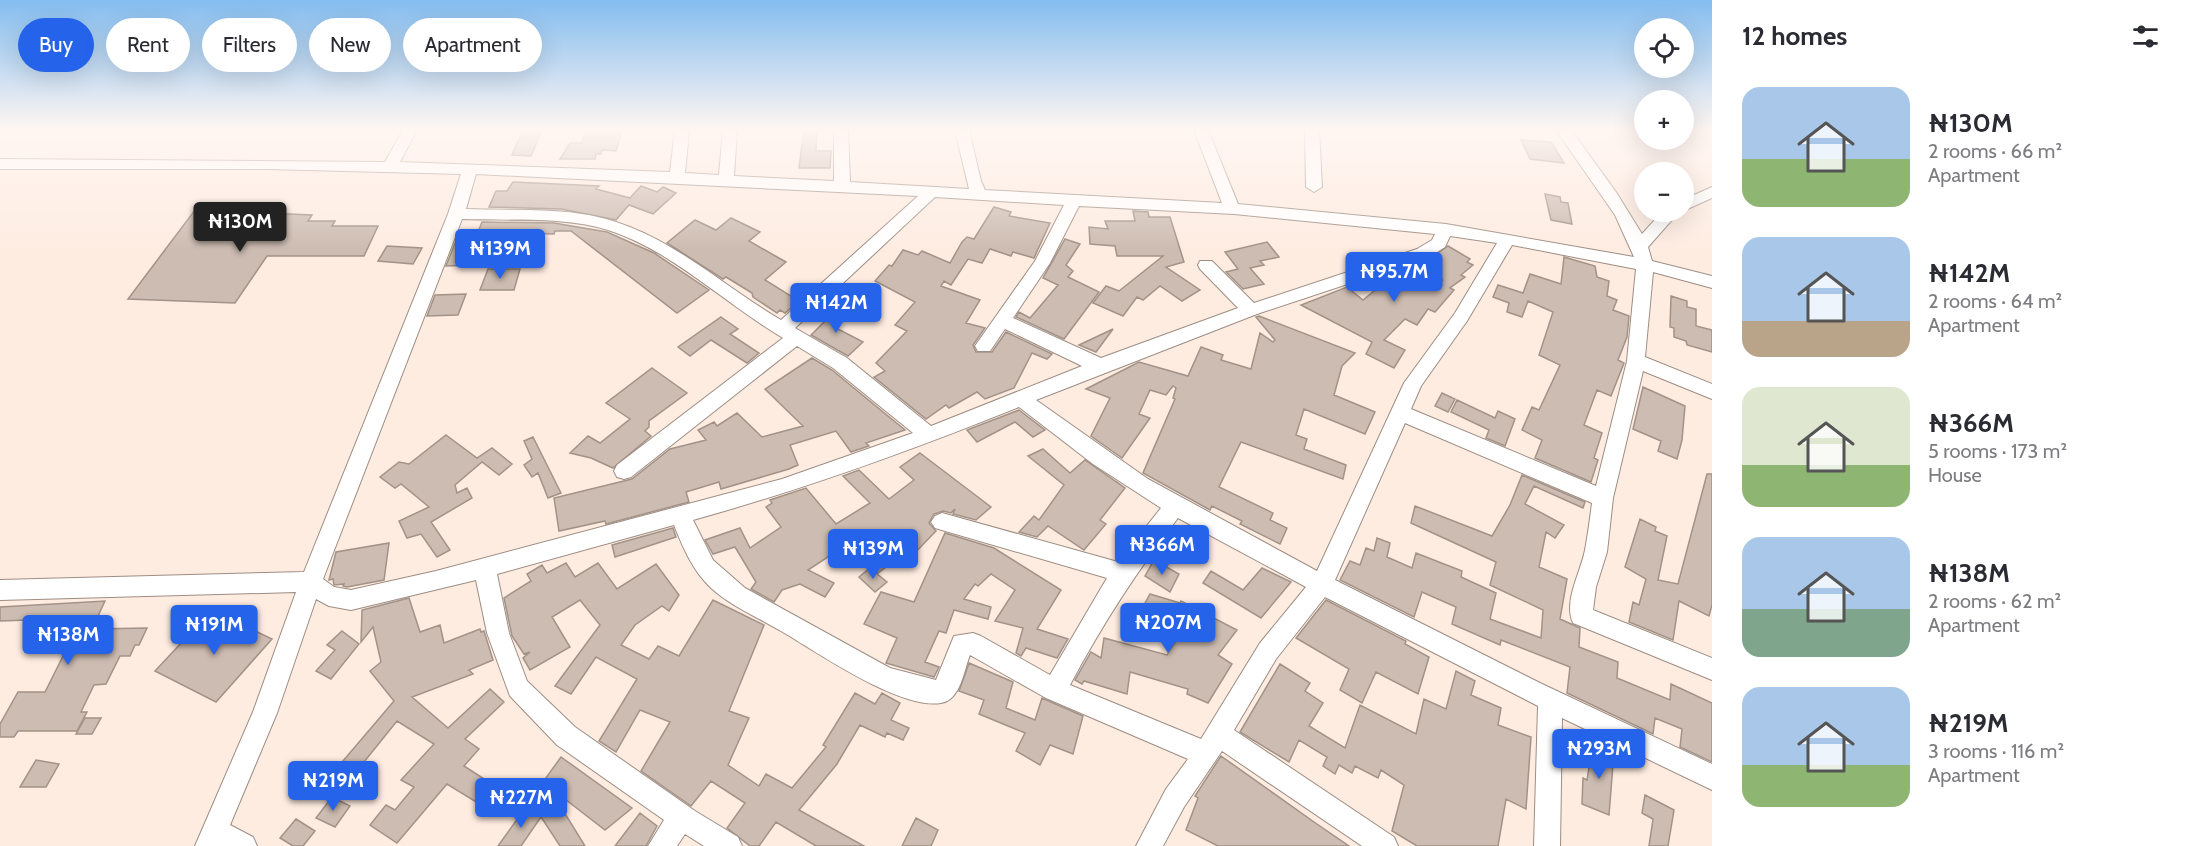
<!DOCTYPE html>
<meta charset="utf-8">
<style>
:root{--surface:#fff;--page:#f7f7f7;--text:#2b2b33;--muted:#7c7c81;--accent:#2563eb}
body{margin:0;font-family:Cabin,sans-serif;background:var(--page);color:var(--text);height:100vh;display:flex;flex-direction:column;font-size:22px;white-space:nowrap}
*{box-sizing:border-box;margin:0}
p{font-size:20px;color:var(--muted)}
.icon{flex:none;width:33px;height:33px;fill:none;stroke:currentColor;stroke-width:2;stroke-linecap:round;stroke-linejoin:round}
.map{position:relative;flex:1;overflow:hidden}
.panel{display:flex;flex-direction:column;background:var(--surface);width:480px}
.panel>*{flex:none}
.hud{position:absolute;left:18px;top:18px;width:570px;height:54px;display:flex;gap:12px}
.fabs{position:absolute;left:1634px;top:18px;display:grid;gap:12px}
.fabs a{display:grid;place-items:center;width:60px;height:60px;border-radius:50%;background:var(--surface);box-shadow:0 6px 24px #0002;font-size:30px}
.price{position:absolute;translate:-50% -51px;padding:0 14px;border-radius:6px;background:var(--accent);color:#fff;font-size:20px;line-height:39px;filter:drop-shadow(0 2px 3px #0008)}
.price::after{content:'';position:absolute;left:50%;top:36px;width:18px;height:14px;margin-left:-9px;background:inherit;clip-path:polygon(0 0,100% 0,50% 100%)}
.price.active{background:#222;color:#fff}
ul{padding:0;list-style:none}
li{display:flex;align-items:center;gap:18px;height:150px;padding:0 30px}
li span{display:grid;place-items:center;flex:none;width:168px;height:120px;border-radius:18px;color:#555}
li>.icon{margin-inline-start:auto}
span .icon{width:72px;height:72px;fill:#fffc;stroke-width:1}
li b{font-size:26px}
h2{display:flex;justify-content:space-between;align-items:center;height:72px;padding:0 30px;font-size:26px}
.chip{padding:0 21px;border-radius:27px;background:var(--surface);box-shadow:0 6px 24px #0002;font-size:21px;line-height:54px}
.chip.active{background:var(--accent);color:#fff}
main{display:flex;flex:1;min-height:0}
.map>svg:first-child{display:block}
.building{fill:#cdbcb1;stroke:#a29287;stroke-width:1.5}
.lines{fill:none;stroke-linecap:round;stroke-linejoin:round}
.minor-casing{stroke:#9d8d83;stroke-width:2}
.minor{fill:#fff;fill-rule:evenodd}
</style>
<main>
<div class="map">
<svg width="1712" height="846" viewBox="0 0 1712 846">
<rect width="100%" height="100%" fill="#feece1"/>
<path class="building" d="M523,130H542L531,156L512,155Z
M586,130H622L616,151L602,150L601,154H596L595,159H560L570,143H582Z
M804,130H817L816,151H831L830,168H799Z
M1521,140L1551,142L1564,163L1530,159Z
M513,182L599,186L596,189L630,198L641,186L657,192L663,187L676,193L653,214L629,205L616,220L561,209L489,207L496,191H507Z
M1545,194L1560,197L1561,202L1568,203L1572,224L1551,220Z
M994,207L1011,212L1009,216L1050,223L1034,258L1013,252L1011,256L990,249L982,263L968,259L951,285L944,281L941,286L980,300L966,323L985,328L973,345L976,352H992L1006,332L1052,354L1047,359L1032,353L1014,388L985,399L977,392L949,408L946,405L926,419L874,377L885,371L876,363L907,331L895,325L915,302L875,281L889,265L892,266L903,250L918,255L922,251L950,263L962,242L967,237L974,239Z
M195,210L312,215L308,221H335L332,226H378L364,256H267L235,303L128,299Z
M1133,211L1148,212L1149,217H1170L1184,262L1166,267L1200,290L1182,301L1160,286L1143,300L1137,297L1123,316L1093,303L1106,286L1119,291L1163,256H1117L1115,246L1090,244L1089,227L1108,229L1105,221H1135Z
M731,218L760,232L749,241L786,262L765,280L799,301L785,313L780,310L777,313L753,297L752,293L726,277L723,279L667,243L695,220L716,230Z
M482,222L554,223L607,232L654,253L709,290L677,313L571,231H555L554,234L478,232Z
M457,238H486L476,265L446,266Z
M1065,239L1080,244L1066,265L1073,271L1068,277L1099,292L1064,339L1016,317L1019,312L1030,318L1058,285L1043,278Z
M1267,242L1279,257L1260,261L1264,265L1250,268L1264,284L1243,289L1226,272L1238,269L1225,252Z
M387,246L422,248L413,264L378,261Z
M1448,246L1470,259L1467,262L1473,265L1461,275L1465,277L1450,288L1454,290L1435,312L1428,309L1417,325L1405,319L1384,340L1405,350L1394,368L1366,354L1372,342L1301,305L1347,287L1363,300L1402,268L1417,263L1443,281L1430,259Z
M1564,257L1595,266L1597,277L1609,281L1607,296L1617,300L1613,310L1629,316L1627,337L1618,360L1624,363L1611,396L1597,390L1584,425L1602,433L1594,458L1598,460L1591,482L1535,458L1542,440L1522,430L1532,407L1539,410L1560,365L1539,355L1553,312L1528,301L1522,317L1507,312L1509,303L1493,297L1498,285L1523,293L1530,274L1561,284Z
M488,269H520L514,290H480Z
M466,294L458,315L427,316L435,295Z
M1671,296L1687,301V307L1696,309V326L1712,330V352L1687,345L1686,341L1674,337V328L1670,327Z
M828,309L846,318L836,328L863,342L848,356L811,335L824,322L818,318Z
M1259,316L1355,353L1342,366L1334,395L1375,412L1365,434L1304,409L1296,435L1307,439L1304,449L1346,465L1343,479L1241,442L1219,487L1273,513L1270,520L1287,528L1280,544L1240,524L1242,521L1212,506L1210,510L1143,473L1175,399L1173,398L1176,388L1173,386L1166,395L1150,390L1139,414L1150,418L1122,458L1091,436L1110,398L1086,389L1139,362L1188,376L1201,347L1223,355L1221,360L1251,369L1260,333L1273,342L1275,340L1256,317Z
M721,317L738,329L730,334L759,353L747,363L711,340L690,356L678,347Z
M1113,329L1096,352L1079,345Z
M812,358L832,370L905,430L866,443L869,446L851,452L836,431L790,445L798,465L789,469L721,489L719,482L686,492L689,502L606,524L605,521L559,531L554,498L632,479L670,449L706,440L698,430L714,422L717,426L737,413L762,437L803,426L765,389Z
M652,368L687,393L649,421V427L645,431L651,436L613,468L591,458L570,453L588,436L600,443L630,419L606,403Z
M1643,387L1685,406L1682,440L1677,459L1658,451L1661,441L1633,429Z
M1442,393L1455,399L1448,412L1435,406Z
M1457,400L1495,418L1498,411L1515,419L1505,446L1486,438L1489,430L1451,412Z
M1019,410L1045,430L1033,437L1015,422L977,442L967,430Z
M446,435L477,458L492,448L512,464L499,475L482,462L455,485L457,493L467,488L472,498L431,522L450,550L437,557L421,534L407,538L399,521L429,507L401,484L395,488L380,477L399,462L409,464Z
M533,437L561,493L548,498L538,473L532,477L524,465L532,459L524,441Z
M1043,449L1070,473L1085,460L1125,488L1100,520L1106,524L1084,550L1048,526L1037,537L1019,532L1034,516L1039,520L1064,485L1028,456Z
M920,453L991,507L976,520L953,514L955,509L951,513L943,511L934,514L929,523L936,531L907,561L901,556L878,573L849,543L808,570L834,583L825,597L800,584L782,590L774,602L751,589L756,582L735,547L713,554L705,540L740,528L750,548L781,527L766,507L772,503L770,500L806,488L836,524L870,503L843,476L859,470L889,499L914,480L900,467Z
M1707,474H1712V605L1709,616L1679,601L1673,640L1629,622L1633,602L1639,605L1646,579L1625,567L1640,519L1656,527L1655,531L1667,536L1658,580L1678,584Z
M1522,475L1585,502L1583,508L1534,486L1525,504L1564,525L1555,538L1546,532L1539,567L1567,579L1560,619L1580,628L1579,647L1618,662L1617,678L1670,700L1671,684L1712,703V762L1680,747L1682,729L1655,718L1653,734L1567,693L1570,667L1501,640L1500,645L1452,624L1456,607L1422,592L1414,617L1340,580L1350,561L1360,565L1366,548L1374,551L1377,538L1390,543L1387,557L1412,568L1416,553L1462,571L1461,577L1496,593L1490,619L1541,638L1543,610L1490,585L1496,562L1411,523L1415,506L1492,536L1510,505Z
M673,528L676,537L615,557L612,545Z
M945,533L994,548L1061,590L1037,629L1068,639L1057,658L1026,648L1021,656L1016,653L1023,628L995,621L1015,590L991,574L978,586L975,584L964,599L991,607L988,619L954,610L946,633L939,631L925,662L939,667L934,677L886,663L897,638L864,624L881,592L914,602Z
M389,543L384,580L347,587L343,586L344,584L334,585L333,579L329,580L336,552Z
M1160,546L1170,551L1163,564L1151,558Z
M1154,560L1179,574L1170,592L1145,576Z
M566,563L575,577L598,563L617,589L656,564L679,595L669,611L662,606L635,625L621,645L649,659L658,646L679,656L713,600L764,625L729,711L749,718L728,765L759,786L766,774L792,788L826,747L823,745L855,693L875,704L882,693L900,703L891,720L909,728L903,740L887,733L885,737L860,725L837,764L799,810L864,846H816L776,822L759,846H750L727,828L745,803L711,781L691,806L641,771L670,722L640,710L616,752L599,741L637,679L596,657L571,694L555,686L600,625L580,600L552,617L570,647L530,670L523,658L530,652L524,654L512,636L504,598L531,581L527,574L542,565L547,573Z
M870,568L887,582L875,592L859,577Z
M1262,568L1291,582L1261,618L1203,583L1211,571L1243,590Z
M1150,594L1180,603L1181,601L1237,630L1218,655L1232,664L1208,703L1187,694L1188,689L1130,672L1127,694L1084,681L1082,684L1075,680L1091,652L1101,658L1104,638L1167,655L1183,630L1143,607Z
M409,598L420,632L440,625L444,643L480,629L481,632L484,631L493,660L469,670L473,674L412,697L448,728L490,689L504,702L465,739L479,749L464,766L495,786L481,805L447,784L397,843L370,825L386,805L395,810L414,787L401,780L434,744L397,721L335,798L320,788L394,701L370,671L381,662L373,627L361,642L362,610Z
M1326,600L1406,641L1405,644L1429,657L1418,694L1376,672L1362,703L1340,690L1349,669L1296,638Z
M105,601L92,629L147,628L139,645H135L130,656H120L106,684L94,685L81,712H87L77,731H18L14,737H0V724L18,692H45L70,642L44,643L56,619L0,621V607Z
M212,610L272,639L216,702L155,671Z
M342,631L359,644L331,679L316,671L335,650L327,645Z
M969,663L1013,682L1006,708L1035,720L1042,698L1083,716L1073,754L1050,745L1040,765L1016,751L1025,733L979,714L984,700L959,691Z
M1280,664L1310,683L1305,691L1323,703L1309,726L1345,748L1360,705L1416,734L1424,699L1446,709L1456,671L1475,681L1471,695L1501,708L1498,725L1531,737L1526,809L1506,799L1498,846H1417L1392,831L1404,785L1381,770L1378,778L1355,766L1352,773L1339,765L1335,774L1323,766L1327,757L1299,740L1289,762L1240,732Z
M85,718H101L92,734H76Z
M1593,742L1614,752L1609,815L1582,804L1583,778L1587,780Z
M1221,756L1314,822L1349,846H1218L1186,830L1198,798L1195,796Z
M561,757L632,808L605,830L548,786L585,846H560L530,800Z
M36,760L59,764L46,787H20Z
M1645,795L1674,810L1668,846H1649L1653,819L1642,813Z
M332,797L350,806L335,827L316,818Z
M526,807L541,817L521,846H498Z
M640,813L657,826L646,846H615Z
M916,818L938,830L931,846H902Z
M296,819L315,831L303,846H293L280,838Z"/>
<g class="lines">
<g class="minor-casing">
<path id="minor" d="M403,130H417L400,162L670,172L675,130H689L685,173L719,175L723,130H737L734,176L834,181V130H848L850,182L969,189L955,130H969L981,181L985,190L1222,203L1194,130H1208L1238,204L1446,224L1634,257L1615,215L1556,130H1571L1616,192L1642,234L1662,212H1679L1648,247L1652,261L1712,276V288L1653,272L1645,357L1712,384V399L1643,371L1613,498L1607,552L1596,587L1593,610L1712,658V680L1573,623C1563,601 1581,572 1585,550C1588,534 1590,518 1592,503L1405,423L1335,580L1540,683L1712,764V790L1562,718L1560,846H1534L1538,706L1325,597L1276,659L1234,730L1394,837L1398,846H1362L1222,751L1184,807L1163,846H1136L1166,789L1188,759L1046,698L970,655C964,669 961,700 941,703C900,710 817,652 781,631C757,617 731,606 711,588C693,571 683,548 674,525L497,574L509,633L527,681L575,727L695,811L738,837L742,846H704L685,834L677,846H648L664,820L557,745L510,696L487,633L476,580L351,610L329,606L316,599L277,713L230,825L253,837L257,846H195L253,712L296,592L0,600V580L304,572L448,214L461,174L268,169H0V159L385,162ZM476,174L918,196L781,320C726,288 678,242 616,222C570,206 514,211 466,209ZM935,197L1064,205L1035,261L975,346L978,351H990L1005,329L1082,366L931,426L847,358L795,328ZM1079,206L1234,214L1435,234L1432,240L1417,249L1254,303L1212,261H1200L1198,265L1200,269L1238,308L1101,358L1013,318L1050,263ZM462,219C509,221 563,216 608,230C673,251 725,304 783,338L617,465L614,471L617,477L624,479L631,477L797,346L833,368L913,433L782,479L436,571L351,590L334,587L323,579ZM1450,236L1497,243L1455,313L1404,383L1317,571L1148,479L1036,400L1257,314L1429,257L1445,247ZM1512,245L1636,269L1627,361L1596,486L1411,409L1421,386L1467,321ZM1019,407L1093,464L1161,508L1118,562L942,513L935,516L931,522L935,528L1107,578L1050,675L981,636L973,633L954,636L936,680L890,668L745,588L713,560L693,520C805,489 912,450 1019,407ZM1178,518L1306,587L1260,643L1201,739L1070,685C1102,625 1136,572 1178,518Z
M1305,130H1319L1322,187L1314,192L1306,187Z
M1712,187V198L1683,211V200Z"/>
</g>
<use href="#minor" class="minor"/>
</g>
<linearGradient id="sky" x2="0" y2="1"><stop stop-color="#84bdf0"/><stop offset="0.52" stop-color="#fff6f2"/><stop offset="1" stop-color="#fff6f2" stop-opacity="0"/></linearGradient>
<rect width="1712" height="249" fill="url(#sky)"/>
</svg>
<div class="fabs">
<a><svg class="icon" aria-label="locate" viewBox="0 0 24 24"><circle cx="12" cy="12" r="6"/><path d="M12 2v4M12 18v4M2 12h4M18 12h4"/></svg></a>
<a>+</a>
<a>−</a>
</div>
<b class="price active" style="left:240px;top:253px">₦130M</b>
<b class="price" style="left:500px;top:280px">₦139M</b>
<b class="price" style="left:1394px;top:303px">₦95.7M</b>
<b class="price" style="left:836px;top:334px">₦142M</b>
<b class="price" style="left:1162px;top:576px">₦366M</b>
<b class="price" style="left:873px;top:580px">₦139M</b>
<b class="price" style="left:1168px;top:654px">₦207M</b>
<b class="price" style="left:214px;top:656px">₦191M</b>
<b class="price" style="left:68px;top:666px">₦138M</b>
<b class="price" style="left:1599px;top:780px">₦293M</b>
<b class="price" style="left:333px;top:812px">₦219M</b>
<b class="price" style="left:521px;top:829px">₦227M</b>
<div class="hud">
<a class="chip active">Buy</a>
<a class="chip">Rent</a>
<a class="chip">Filters</a>
<a class="chip">New</a>
<a class="chip">Apartment</a>
</div>
</div>
<section class="panel">
<h2>12 homes<svg class="icon" aria-label="filters" viewBox="0 0 24 24"><path d="M4 7h16M4 17h16"/><circle cx="9" cy="7" r="2"/><circle cx="15" cy="17" r="2"/></svg></h2>
<ul>
<li><span style="background:linear-gradient(#a9c7e8 60%,#8fb573 0)"><svg class="icon" aria-label="home" viewBox="0 0 24 24"><path d="M3 11l9-7 9 7M6 9v11h12V9"/></svg></span><div><b>₦130M</b><p>2 rooms · 66 m²</p><p>Apartment</p></div></li>
<li><span style="background:linear-gradient(#a9c7e8 70%,#b9a48a 0)"><svg class="icon" aria-label="home" viewBox="0 0 24 24"><path d="M3 11l9-7 9 7M6 9v11h12V9"/></svg></span><div><b>₦142M</b><p>2 rooms · 64 m²</p><p>Apartment</p></div></li>
<li><span style="background:linear-gradient(#dfe7d0 65%,#8fb573 0)"><svg class="icon" aria-label="home" viewBox="0 0 24 24"><path d="M3 11l9-7 9 7M6 9v11h12V9"/></svg></span><div><b>₦366M</b><p>5 rooms · 173 m²</p><p>House</p></div></li>
<li><span style="background:linear-gradient(#a9c7e8 60%,#7fa58c 0)"><svg class="icon" aria-label="home" viewBox="0 0 24 24"><path d="M3 11l9-7 9 7M6 9v11h12V9"/></svg></span><div><b>₦138M</b><p>2 rooms · 62 m²</p><p>Apartment</p></div></li>
<li><span style="background:linear-gradient(#a9c7e8 65%,#8fb573 0)"><svg class="icon" aria-label="home" viewBox="0 0 24 24"><path d="M3 11l9-7 9 7M6 9v11h12V9"/></svg></span><div><b>₦219M</b><p>3 rooms · 116 m²</p><p>Apartment</p></div></li>
</ul>
</section>
</main>
